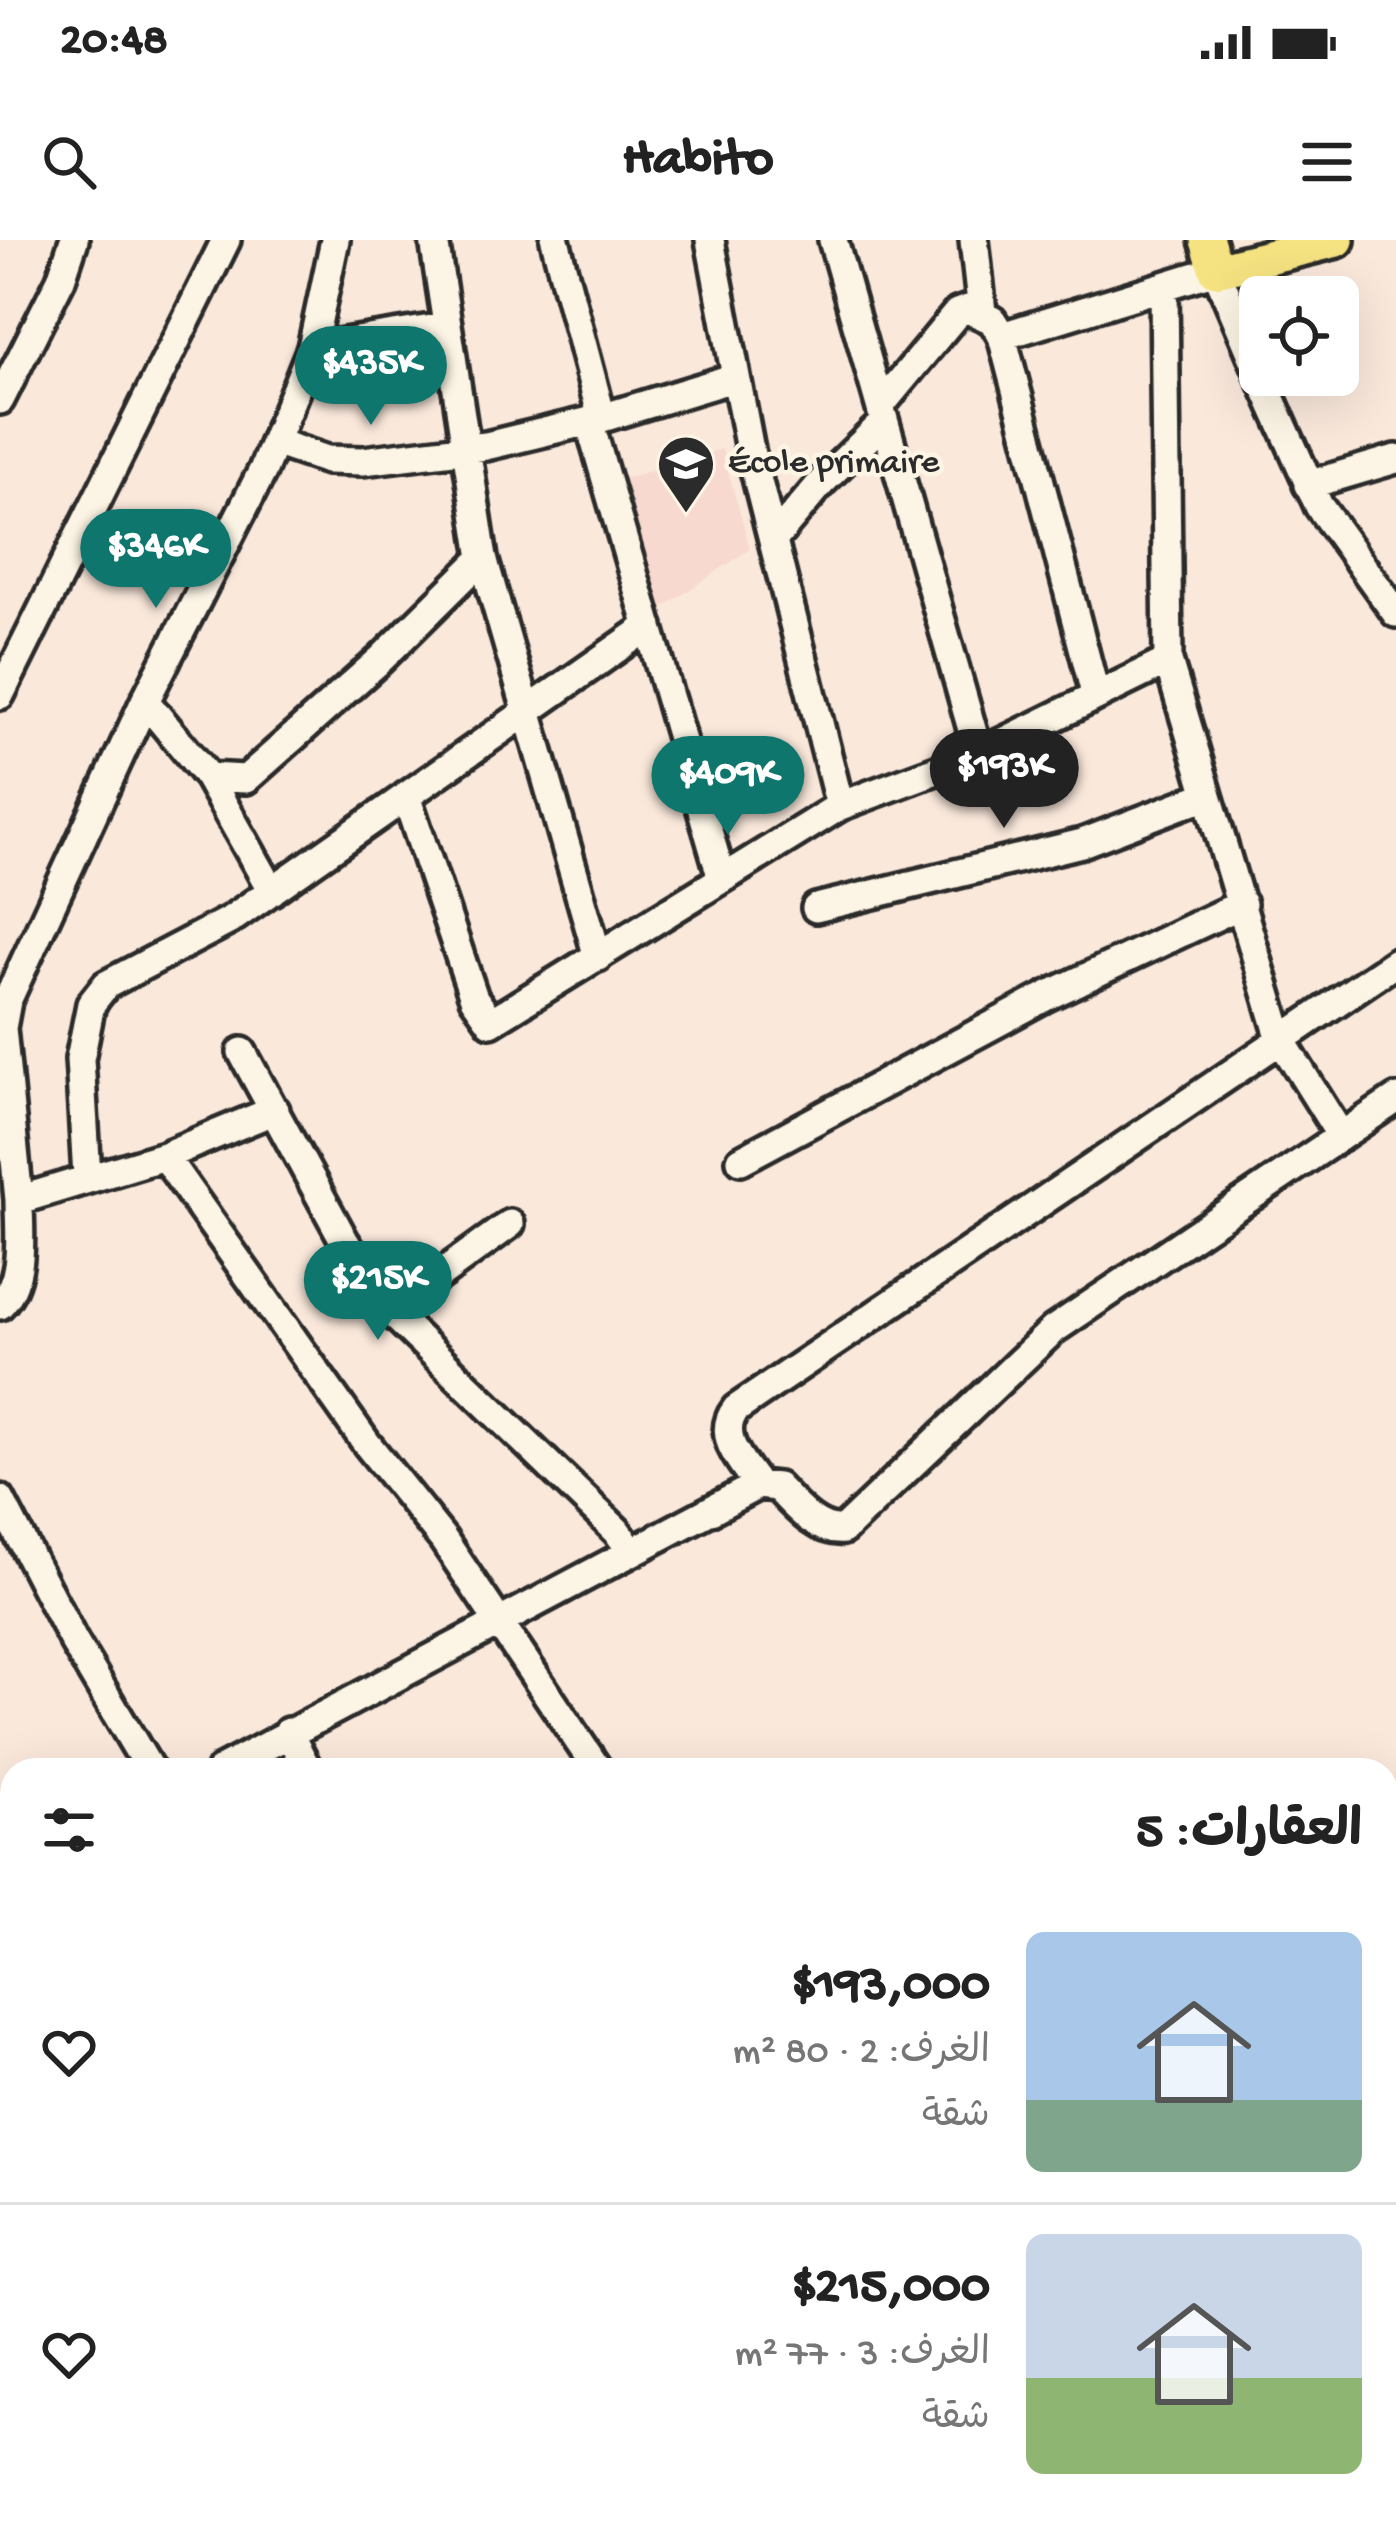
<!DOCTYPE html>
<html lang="ar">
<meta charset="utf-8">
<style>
:root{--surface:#fff;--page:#f2f2f2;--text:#222;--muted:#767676;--line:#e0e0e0;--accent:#0f766e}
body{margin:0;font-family:"Gochi Hand","Playpen Sans Arabic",sans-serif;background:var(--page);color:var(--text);direction:rtl;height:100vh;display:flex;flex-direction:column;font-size:45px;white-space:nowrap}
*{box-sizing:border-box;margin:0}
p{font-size:39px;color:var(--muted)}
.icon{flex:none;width:66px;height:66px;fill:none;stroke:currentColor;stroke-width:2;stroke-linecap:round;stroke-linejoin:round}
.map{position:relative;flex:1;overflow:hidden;direction:ltr}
.side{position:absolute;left:0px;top:1518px;width:1398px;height:768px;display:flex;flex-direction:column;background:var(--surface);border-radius:36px 36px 0 0;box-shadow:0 12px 48px #0002;direction:rtl}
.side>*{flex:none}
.fabs{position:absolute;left:1239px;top:36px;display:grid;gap:24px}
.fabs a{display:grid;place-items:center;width:120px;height:120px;border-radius:18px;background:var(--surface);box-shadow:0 12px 48px #0002;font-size:60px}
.price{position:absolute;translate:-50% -102px;padding:0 27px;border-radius:42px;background:var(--accent);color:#fff;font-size:39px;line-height:78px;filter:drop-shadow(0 3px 6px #0008)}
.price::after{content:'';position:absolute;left:50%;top:72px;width:36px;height:27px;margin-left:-18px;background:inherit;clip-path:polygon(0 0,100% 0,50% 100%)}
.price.active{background:#222;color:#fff}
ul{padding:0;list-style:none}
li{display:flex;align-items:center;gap:36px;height:300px;padding:0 36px}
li+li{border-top:3px solid var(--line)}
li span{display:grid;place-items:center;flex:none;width:336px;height:240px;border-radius:18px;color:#555}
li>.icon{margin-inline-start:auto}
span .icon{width:144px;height:144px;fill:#fffc;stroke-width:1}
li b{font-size:51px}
h2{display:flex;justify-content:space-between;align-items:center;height:144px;padding:0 36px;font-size:51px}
.status{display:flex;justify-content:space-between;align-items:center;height:84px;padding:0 60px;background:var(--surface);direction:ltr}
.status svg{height:33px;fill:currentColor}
header{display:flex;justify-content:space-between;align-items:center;height:156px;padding:0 36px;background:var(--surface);font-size:54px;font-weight:800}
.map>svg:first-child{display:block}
.built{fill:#f7d9cf}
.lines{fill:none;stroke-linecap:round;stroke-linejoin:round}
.minor-casing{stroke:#2b2b2b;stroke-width:36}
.major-casing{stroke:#2b2b2b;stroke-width:42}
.minor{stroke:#fcf5e5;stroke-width:27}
.major{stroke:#f5e382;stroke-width:33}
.labels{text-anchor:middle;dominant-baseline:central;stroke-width:9;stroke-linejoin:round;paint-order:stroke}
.poi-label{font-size:36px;fill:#2b2b2b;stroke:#fcf5e5;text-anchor:start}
</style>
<div class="status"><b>20:48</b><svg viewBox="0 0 49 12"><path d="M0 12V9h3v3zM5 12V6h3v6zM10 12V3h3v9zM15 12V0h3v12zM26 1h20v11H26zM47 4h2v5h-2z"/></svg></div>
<header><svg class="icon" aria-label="menu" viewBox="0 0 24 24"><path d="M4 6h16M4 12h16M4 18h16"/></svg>Habito<svg class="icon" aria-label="search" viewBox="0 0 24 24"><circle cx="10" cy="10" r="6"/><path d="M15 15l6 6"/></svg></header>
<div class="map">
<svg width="1396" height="2286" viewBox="0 0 1396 2286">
<rect width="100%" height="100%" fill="#fae8db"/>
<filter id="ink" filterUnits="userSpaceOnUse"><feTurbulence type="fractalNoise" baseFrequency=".00833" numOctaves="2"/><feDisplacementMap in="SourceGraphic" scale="24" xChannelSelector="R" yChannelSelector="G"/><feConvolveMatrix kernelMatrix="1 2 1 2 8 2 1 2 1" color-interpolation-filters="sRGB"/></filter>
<g filter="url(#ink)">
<path class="built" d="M722,209L750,309L661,369L620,240Z"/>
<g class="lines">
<g class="minor-casing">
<path id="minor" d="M335,0L312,108L444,87
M434,0L483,318L598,717
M555,0L602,178
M710,0L750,210L840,566
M833,0L979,514
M974,0L982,72
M1164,46L1168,421L1281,800L1341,896
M1002,96L1216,30L1260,134
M1260,135L1319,266L1396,373
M0,160L61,39L74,0
M881,165L957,73L968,69L992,80L1002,96L1095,453
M589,181L722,639
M274,202L327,220L363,221L486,206L602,178L736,137
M1308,245L1396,219
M773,300L822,242L884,182
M0,455L226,0
M145,461L208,537L246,539L381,419L483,318
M208,537L272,651
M406,556L474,758L491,782L840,566L979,514L1168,421
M816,668L1082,603L1207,555
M242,812L344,1000L390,1071L617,1291L631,1311
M164,916L367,1204L443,1299L598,1530
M741,920L1047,756L1242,664
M87,936L80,819L91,764L106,745L230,680L649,386
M19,960L2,788L7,761L145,461L263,230L312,108
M0,1065C26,1039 19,994 19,960L164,916L275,870
M390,1071L510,984
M758,1245C742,1222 715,1196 736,1169L1396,722
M0,1259L74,1402L150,1530
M288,1492L308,1530
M221,1530L758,1245L777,1247C794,1265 817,1293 843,1290L1053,1090L1396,859
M0,1577L12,1594
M0,1693L12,1719
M0,1988L12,2011
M145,2274L151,2286
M291,2274L297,2286
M393,2274L398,2286
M1147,2274L1151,2286
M910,2286L913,2274"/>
</g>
<g class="major-casing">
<path id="major" d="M1207,0L1216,30L1337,0"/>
</g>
<use href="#minor" class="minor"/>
<use href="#major" class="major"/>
</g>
</g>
<defs>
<g id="school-pin" transform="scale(3)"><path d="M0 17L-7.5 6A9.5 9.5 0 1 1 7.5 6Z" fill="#2b2b2b" stroke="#fcf5e5"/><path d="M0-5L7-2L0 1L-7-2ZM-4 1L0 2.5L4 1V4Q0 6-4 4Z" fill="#fff"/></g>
</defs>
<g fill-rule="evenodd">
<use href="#school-pin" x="686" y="224"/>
</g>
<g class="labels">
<g class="poi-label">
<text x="728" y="224">École primaire</text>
</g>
</g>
</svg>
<div class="fabs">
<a><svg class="icon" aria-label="locate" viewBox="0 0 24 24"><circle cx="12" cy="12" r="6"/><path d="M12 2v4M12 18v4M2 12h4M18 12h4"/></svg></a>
</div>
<b class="price" style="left:371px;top:188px">$435K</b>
<b class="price" style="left:156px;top:371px">$346K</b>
<b class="price active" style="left:1004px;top:591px">$193K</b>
<b class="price" style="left:728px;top:598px">$409K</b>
<b class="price" style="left:378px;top:1103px">$215K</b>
<section class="side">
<h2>العقارات: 5<svg class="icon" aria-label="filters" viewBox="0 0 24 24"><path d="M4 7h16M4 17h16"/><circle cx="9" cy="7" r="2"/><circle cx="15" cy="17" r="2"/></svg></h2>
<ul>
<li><span style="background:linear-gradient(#a9c7e8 70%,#7fa58c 0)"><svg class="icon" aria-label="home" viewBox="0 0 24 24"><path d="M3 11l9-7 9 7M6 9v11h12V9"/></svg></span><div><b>$193,000</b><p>الغرف: 2 · 80 m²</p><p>شقة</p></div><svg class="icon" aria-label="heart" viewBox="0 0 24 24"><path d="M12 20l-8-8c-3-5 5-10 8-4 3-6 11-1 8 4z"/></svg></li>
<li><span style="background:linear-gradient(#c9d6e8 60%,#8fb573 0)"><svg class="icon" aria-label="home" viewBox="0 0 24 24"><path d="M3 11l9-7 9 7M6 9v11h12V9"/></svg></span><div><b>$215,000</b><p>الغرف: 3 · 77 m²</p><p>شقة</p></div><svg class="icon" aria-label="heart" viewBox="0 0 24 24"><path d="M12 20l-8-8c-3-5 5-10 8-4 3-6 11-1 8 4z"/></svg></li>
</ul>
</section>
</div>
